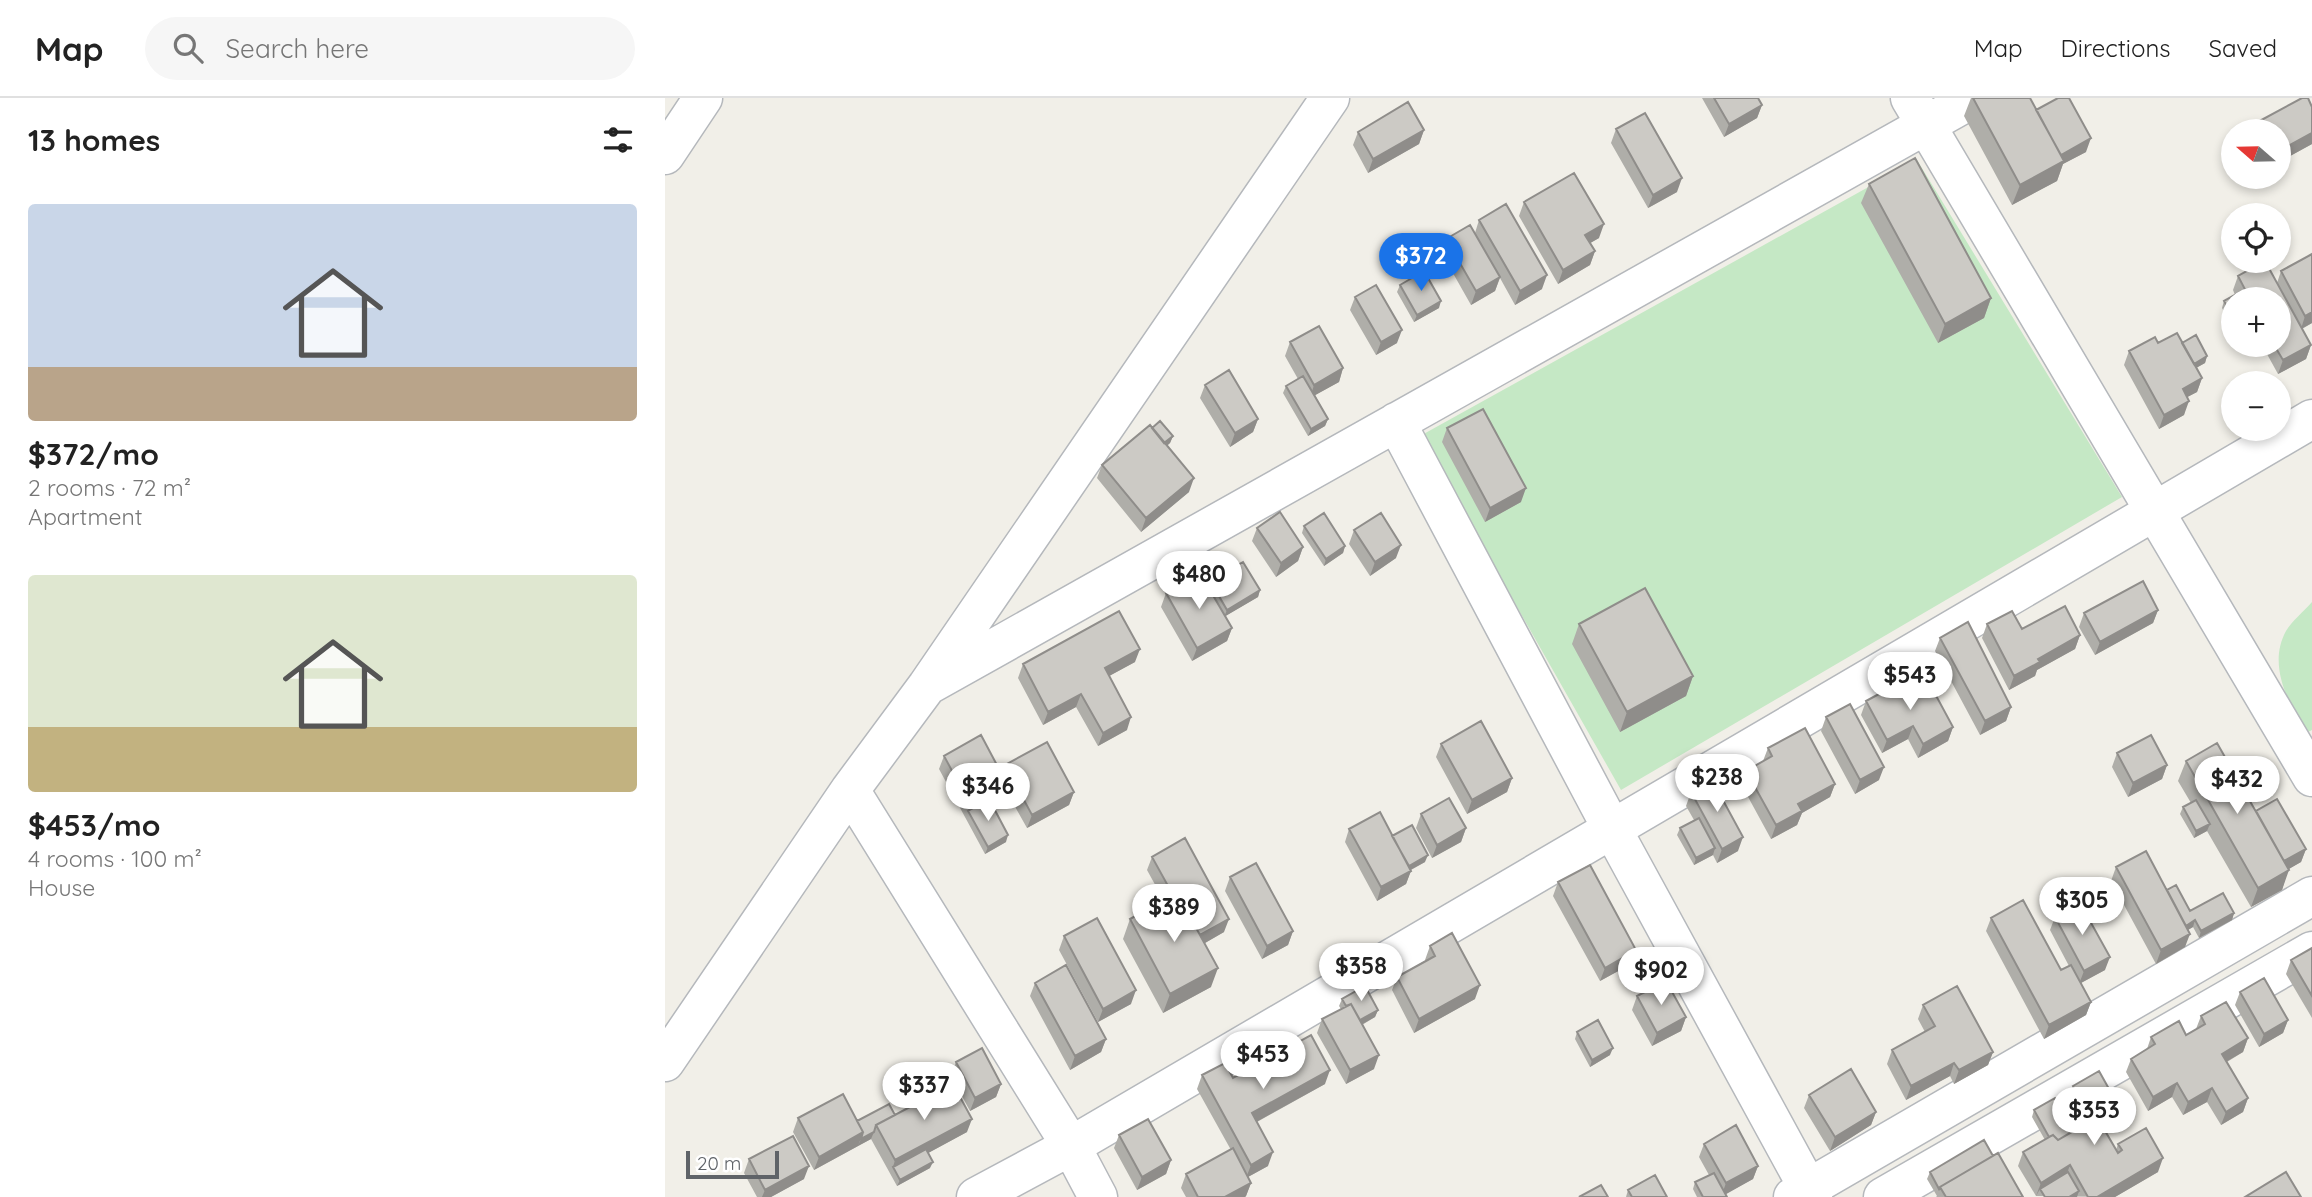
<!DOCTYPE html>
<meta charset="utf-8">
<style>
:root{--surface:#fff;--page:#f6f6f6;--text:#222;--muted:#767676;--line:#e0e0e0;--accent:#1a73e8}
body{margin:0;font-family:Quicksand,sans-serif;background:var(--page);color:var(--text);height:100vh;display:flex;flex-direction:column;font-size:26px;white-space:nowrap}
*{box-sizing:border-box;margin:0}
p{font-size:23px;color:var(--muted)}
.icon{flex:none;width:38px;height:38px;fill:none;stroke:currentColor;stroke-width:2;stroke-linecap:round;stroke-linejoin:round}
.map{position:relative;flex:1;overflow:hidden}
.side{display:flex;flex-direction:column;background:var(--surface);width:665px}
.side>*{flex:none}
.needle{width:46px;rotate:290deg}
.tools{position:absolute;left:1556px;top:21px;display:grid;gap:14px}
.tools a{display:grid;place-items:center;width:70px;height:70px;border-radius:50%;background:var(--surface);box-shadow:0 4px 10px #0003;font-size:35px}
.scale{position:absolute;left:21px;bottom:18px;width:93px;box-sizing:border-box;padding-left:7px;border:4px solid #5f6368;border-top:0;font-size:19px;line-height:24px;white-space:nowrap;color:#5f6368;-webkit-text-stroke:5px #fff;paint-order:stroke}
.price{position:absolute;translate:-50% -60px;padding:0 16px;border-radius:24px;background:#fff;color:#222;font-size:23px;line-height:46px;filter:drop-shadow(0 2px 4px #0008)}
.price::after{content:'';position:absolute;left:50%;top:42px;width:21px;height:16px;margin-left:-10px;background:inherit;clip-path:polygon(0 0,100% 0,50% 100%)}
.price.selected{background:var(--accent);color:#fff}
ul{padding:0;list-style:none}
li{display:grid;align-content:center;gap:14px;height:371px;padding:0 28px}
li span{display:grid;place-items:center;height:217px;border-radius:7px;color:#555}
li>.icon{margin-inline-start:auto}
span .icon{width:126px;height:126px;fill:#fffc;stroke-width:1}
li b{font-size:30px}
h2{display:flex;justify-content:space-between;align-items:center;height:84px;padding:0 28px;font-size:30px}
header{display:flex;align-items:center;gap:42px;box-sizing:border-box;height:98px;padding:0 35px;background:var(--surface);border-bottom:2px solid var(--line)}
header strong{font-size:33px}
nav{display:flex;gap:38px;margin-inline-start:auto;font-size:24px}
.search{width:490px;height:63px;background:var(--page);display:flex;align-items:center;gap:18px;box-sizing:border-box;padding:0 24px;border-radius:38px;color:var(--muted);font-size:26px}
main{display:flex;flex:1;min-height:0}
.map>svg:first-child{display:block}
.green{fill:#c5e8c5}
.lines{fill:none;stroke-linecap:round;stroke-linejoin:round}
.minor-casing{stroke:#b5b8bc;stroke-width:41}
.minor{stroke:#fff;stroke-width:38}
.wall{fill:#afaea9}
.shaded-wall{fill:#8f8d8a}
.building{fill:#cccac5;stroke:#8f8d8a;stroke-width:2}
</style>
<header>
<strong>Map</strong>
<div class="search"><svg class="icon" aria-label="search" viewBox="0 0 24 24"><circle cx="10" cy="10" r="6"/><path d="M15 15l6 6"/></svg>Search here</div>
<nav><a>Map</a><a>Directions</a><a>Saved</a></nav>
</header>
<main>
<section class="side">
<h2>13 homes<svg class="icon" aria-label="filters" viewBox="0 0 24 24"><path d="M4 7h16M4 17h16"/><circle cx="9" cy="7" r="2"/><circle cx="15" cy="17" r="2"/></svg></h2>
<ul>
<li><span style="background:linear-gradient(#c9d6e8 75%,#b9a48a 0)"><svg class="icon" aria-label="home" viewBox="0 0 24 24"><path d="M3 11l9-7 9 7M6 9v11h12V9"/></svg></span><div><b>$372/mo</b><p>2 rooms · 72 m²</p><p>Apartment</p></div></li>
<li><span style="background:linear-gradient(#dfe7d0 70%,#c2b280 0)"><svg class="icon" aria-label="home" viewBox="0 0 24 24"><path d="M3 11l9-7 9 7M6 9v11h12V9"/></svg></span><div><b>$453/mo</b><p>4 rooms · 100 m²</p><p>House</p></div></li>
</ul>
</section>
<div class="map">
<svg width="1647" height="1099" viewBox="0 0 1647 1099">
<rect width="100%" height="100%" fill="#f1efe8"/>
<path class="green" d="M1252,62L1457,399L956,692L755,338Z
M1647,504V632L1641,635C1624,605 1602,568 1621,533C1627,523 1639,513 1647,504Z"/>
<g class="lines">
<g class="minor-casing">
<path id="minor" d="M1245,0L1647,679
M0,57L38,0
M731,324L947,731L1148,1099
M262,588L1309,0
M185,692L406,1048L433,1099
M0,964L185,692L262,588L665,0
M311,1099L406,1048L1647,321
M1128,1099L1647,798
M1218,1099L1647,853"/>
</g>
<use href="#minor" class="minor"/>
</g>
<path class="wall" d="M1037,0H1093L1097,7L1092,20L1059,39Z
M1306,0H1365L1371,12L1421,54L1398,66L1392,83L1347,107L1299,18Z
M1637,0H1643L1647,9V46L1614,64V33H1586L1589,26Z
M951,31L1012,94L983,110L946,45Z
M759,32L754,46L703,75L688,47L693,34Z
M1204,86L1326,200L1319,220L1273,245L1196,105Z
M859,104L934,140L925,145L930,153L925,167L893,186L854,118Z
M814,122L877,191L850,207L835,180L830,193L806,207L776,154L781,141L810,135Z
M1647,156V225L1637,231L1646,247L1641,261L1613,276L1597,247H1614V201H1568V230L1557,210L1559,203L1570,197L1568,192L1573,178L1612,185L1616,173Z
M735,187L774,210L749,224L732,194Z
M690,199L732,245L711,257L685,212Z
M625,244L678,270L674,284L650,297L663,321L660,328L643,338L618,295L621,288L633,281L620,258Z
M1493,245H1517L1542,258L1540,265L1531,270L1537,280L1532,294L1522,299L1519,317L1494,331L1459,267L1464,253Z
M540,287L593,321L588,334L565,349L535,300Z
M487,330L508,338L505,345L502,348L524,394L476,434L432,380L437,367Z
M782,330L856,404L820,424L777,344Z
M639,428L680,448L678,455L659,468L637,435Z
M592,430L638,449L633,463L611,479L587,443Z
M689,432L731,460L705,478L684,446Z
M539,472L562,473L595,492L593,499L560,518L567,530L562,543L527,563L496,509L501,495L537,477Z
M1493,512L1488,525L1430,557L1414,529L1419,515Z
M914,526L1028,578L1021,598L955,634L907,546Z
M1322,526L1357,531L1415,537L1410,551L1372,572L1370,578L1344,592L1317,540Z
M1275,540L1346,609L1341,623L1315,637L1270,553Z
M470,564L444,578L462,632L433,648L411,609L378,627L353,580L358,566Z
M1230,596L1288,629L1283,643L1253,660L1243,641L1217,655L1196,617L1201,603Z
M1161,619L1214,682L1190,696L1156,633Z
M776,646L847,680L842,694L802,716L771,659Z
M1103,650L1170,686L1165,699L1137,715L1132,727L1106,741L1076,686L1081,673L1098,663Z
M1452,655L1502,667L1497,681L1463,699L1447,669Z
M279,658L337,675L340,667L409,694L404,707L362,730L340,691L337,699L326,705L341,744L320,756L274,671Z
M1521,663L1641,751L1636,764L1623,771L1617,792L1586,809L1542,733L1529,740L1515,716L1518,709L1526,705L1513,683Z
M1026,694L1073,753L1052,765L1048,757L1029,767L1012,737L1015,730L1029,722L1021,708Z
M756,716L801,730L796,744L767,760L751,730Z
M684,731L727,738L760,764L746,772L741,786L712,803L680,744Z
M487,759L559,834L540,845L546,889L498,915L458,841L465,821L499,803L482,772Z
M1451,769L1502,792L1525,813L1569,815L1567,822L1534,840L1528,829L1523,832L1520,849L1491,866L1446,783Z
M565,779L628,833L623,847L597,861L560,793Z
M893,784L971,852L966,866L935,883L888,798Z
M1390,819L1440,872L1416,885L1426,904L1421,917L1379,941L1321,833L1326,820L1396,872L1404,868L1385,832Z
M399,838L466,906L433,924L394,852Z
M765,848L810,901L749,935L727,892L732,879L761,863L760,862Z
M1647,850V920L1621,876L1626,862Z
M370,885L441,941L436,954L405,972L365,898Z
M1575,894L1623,922L1618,935L1594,949L1570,907Z
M972,898L1021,919L1016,933L987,948L967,912Z
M677,901L713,912L710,919L697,927L709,971L681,986L652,935L657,921L676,911L674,908Z
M1258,907L1328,954L1323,967L1289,986L1285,978L1241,1002L1222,966L1227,952L1260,934L1253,921Z
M1536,918L1583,940L1578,954L1562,964L1583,1000L1578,1014L1556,1027L1542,1004L1518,1017L1507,999L1483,1013L1461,974L1466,961L1482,951L1486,939L1521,937L1531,931Z
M912,934L945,957L925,969L910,941Z
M291,964L336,986L331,999L305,1013L286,978Z
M537,977L568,980L660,986L592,1024L603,1068L583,1079L586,1085L581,1098L580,1099H521L516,1090L521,1076L566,1052L532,991Z
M1408,988L1453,1007L1448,1021L1436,1027L1451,1052L1453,1046L1493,1074L1450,1099L1371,1098L1353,1068L1358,1054L1380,1042L1367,1019L1369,1012L1398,1013L1407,1008L1403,1002Z
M1144,997L1211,1014L1206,1027L1165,1053L1139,1010Z
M230,1017L302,1034L263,1055L265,1070L232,1088L206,1041L149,1072L128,1034L133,1020L192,1023Z
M454,1037L506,1062L501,1076L472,1092L449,1050Z
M1039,1046L1093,1068L1088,1081L1060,1096L1062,1099H1032L1028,1091L1030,1084L1044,1077L1034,1059Z
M1328,1058L1358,1099H1271L1272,1098L1262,1081L1265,1074Z
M84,1061L139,1081L106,1099H92L79,1075Z
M963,1092L1002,1099H961Z"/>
<path class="shaded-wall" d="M1097,7L1092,20L1059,39L1064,26Z
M759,32L754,46L703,75L708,61Z
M1647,35V46L1614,64V53Z
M1426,40L1421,54L1398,66L1392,83L1347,107L1355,87L1391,59Z
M1017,80L1012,94L983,110L988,97Z
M939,126L934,140L915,151L920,137Z
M930,153L925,167L893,186L898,172Z
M882,177L877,191L850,207L855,193Z
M835,179L830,193L806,207L811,193Z
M1326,200L1319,220L1273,245L1280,226Z
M776,203L774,210L749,224L752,217Z
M1647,214V225L1636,231L1640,218Z
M737,232L732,245L711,257L716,244Z
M1582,247H1589L1580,252Z
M1646,247L1641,261L1613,276L1618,262Z
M1542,258L1540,265L1522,275L1524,268Z
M678,270L674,284L645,300L649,287Z
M1537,280L1532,294L1513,304L1518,291Z
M1524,303L1519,317L1494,331L1499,317Z
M593,321L588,334L565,349L570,335Z
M663,321L660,328L643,338L646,331Z
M508,338L505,345L492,355L495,349Z
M529,380L524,394L476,434L481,420Z
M861,390L856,404L820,424L825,410Z
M736,447L731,460L705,478L710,464Z
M680,448L678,455L659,468L661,461Z
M638,449L633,463L611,479L616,465Z
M595,492L593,499L559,519L562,512Z
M1493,512L1488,525L1430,557L1435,544Z
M567,530L562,543L527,563L532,550Z
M1415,537L1410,551L1372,572L1370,578L1344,592L1349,578L1373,561Z
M475,551L470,564L435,583L440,570Z
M1028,578L1021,598L955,634L962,614Z
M416,596L411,609L378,627L383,614Z
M1346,609L1341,623L1315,637L1320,623Z
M466,619L462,632L433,648L438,635Z
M1248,628L1243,641L1217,655L1222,642Z
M1288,629L1283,643L1253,660L1258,646Z
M1502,667L1497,681L1463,699L1468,685Z
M1219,669L1214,682L1190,696L1195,682Z
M847,680L842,694L802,716L807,702Z
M342,686L337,699L305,717L303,713L305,706Z
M1170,686L1165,699L1137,715L1132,727L1106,741L1111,727L1133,706Z
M409,694L404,707L362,730L367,717Z
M1545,726L1542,733L1529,740L1531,733Z
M801,730L796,744L767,760L772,747Z
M343,737L341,744L320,756L323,749Z
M1078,739L1073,753L1052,765L1057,751Z
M1050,750L1048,757L1029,767L1031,760Z
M1641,751L1636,764L1610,779L1615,766Z
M763,757L760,764L736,777L739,770Z
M1624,772L1617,792L1586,809L1593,790Z
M746,773L741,786L712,803L716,789Z
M1569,815L1567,822L1534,840L1536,833Z
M564,821L559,834L526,853L531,839Z
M1530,822L1528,829L1514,837L1516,830Z
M628,833L623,847L597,861L602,848Z
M1525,836L1520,849L1491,866L1496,852Z
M971,852L966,866L935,883L940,870Z
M1445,859L1440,872L1414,886L1419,873Z
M553,870L546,889L498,915L505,896Z
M815,887L810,901L749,935L754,921Z
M471,892L466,906L433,924L438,911Z
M1426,904L1421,917L1379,941L1384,927Z
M713,912L710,919L687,932L690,925Z
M1021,919L1016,933L987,948L992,935Z
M1623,922L1618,935L1594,949L1599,936Z
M1583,940L1578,954L1552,969L1557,956Z
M441,941L436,954L405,972L410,958Z
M948,950L945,957L925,969L927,962Z
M1328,954L1323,967L1289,986L1294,972Z
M714,957L709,971L681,986L685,972Z
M1289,965L1285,978L1241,1002L1246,988Z
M665,972L660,986L582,1029L587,1015Z
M1512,985L1507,999L1483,1013L1488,999Z
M336,986L331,999L305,1013L310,1000Z
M1547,990L1542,1004L1518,1017L1523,1004Z
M1583,1000L1578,1014L1556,1027L1561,1014Z
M1453,1007L1448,1021L1427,1033L1432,1019Z
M1211,1014L1206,1027L1165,1053L1170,1039Z
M307,1021L302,1034L230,1073L228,1069L226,1076L230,1062Z
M198,1034L193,1048L149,1072L154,1059Z
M209,1034L206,1041L193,1048L196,1041Z
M608,1054L603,1068L581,1080L586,1067Z
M1498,1060L1493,1074L1450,1099H1432Z
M506,1062L501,1076L472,1092L477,1079Z
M268,1064L265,1070L232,1088L235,1082Z
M1405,1067L1400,1081L1375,1091L1371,1098L1376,1085Z
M144,1068L139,1081L106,1099H97L100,1092Z
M1093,1068L1088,1081L1056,1099L1061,1085Z
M586,1085L581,1098L580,1099H560Z
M1414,1093L1412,1099H1404Z"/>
<path class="building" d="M1049,0H1093L1097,7L1064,26Z
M1308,0H1365L1399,63L1355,87Z
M1393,0H1404L1426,40L1396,57L1371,12Z
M1637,0H1643L1647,9V35L1614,53V33H1593L1589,26Z
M743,4L759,32L708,61L693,34Z
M980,15L1017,80L988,97L951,31Z
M1250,60L1326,200L1280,226L1204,86Z
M909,75L939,126L920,137L930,153L898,172L859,104Z
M841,106L882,177L855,193L814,122Z
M805,127L835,179L811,193L781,141Z
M1647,156V214L1640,218L1616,173Z
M1600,163L1646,247L1618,262L1609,247H1614V201H1585L1573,178Z
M759,173L776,203L752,217L735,187Z
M711,187L737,232L716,244L690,199Z
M1575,194L1579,201H1568V219L1559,203Z
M654,228L678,270L649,287L625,244Z
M1512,235L1537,280L1518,291L1524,303L1499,317L1464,253L1490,239L1493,245Z
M1531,237L1542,258L1529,266L1517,245Z
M564,272L593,321L570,335L540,287Z
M638,278L663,321L646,331L621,288Z
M818,311L861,390L825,410L782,330Z
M495,323L508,338L499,345L487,330Z
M485,327L529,380L481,420L437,367Z
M615,414L638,449L616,465L592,430Z
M659,415L680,448L661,461L639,428Z
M716,415L736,447L710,464L689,432Z
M556,462L562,473L578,464L595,492L562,512L539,472Z
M535,475L567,530L532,550L501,495Z
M1478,483L1493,512L1435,544L1419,515Z
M980,490L1028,578L962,614L914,526Z
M1400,508L1415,537L1373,561L1375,564L1349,578L1322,526L1347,513L1357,531Z
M454,513L475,551L440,570L466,619L438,635L416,596L383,614L358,566Z
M1303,524L1346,609L1320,623L1275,540Z
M1261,579L1288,629L1258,646L1248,628L1222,642L1201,603L1227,589L1230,596Z
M1185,606L1219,669L1195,682L1161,619Z
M816,623L847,680L807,702L776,646Z
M1140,630L1170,686L1133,706L1137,713L1111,727L1081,673L1107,658L1103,650Z
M316,637L342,686L305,706L279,658Z
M1486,637L1502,667L1468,685L1452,655Z
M382,644L409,694L367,717L340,667Z
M1552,645L1624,772L1593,790L1521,663Z
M1047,682L1078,739L1057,751L1026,694Z
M784,700L801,730L772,747L756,716Z
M324,701L343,737L323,749L303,713Z
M1612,701L1641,751L1619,763L1591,713Z
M1531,702L1545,726L1531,733L1518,709Z
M715,714L746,773L716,789L684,731Z
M1034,720L1050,750L1031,760L1015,730Z
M747,727L763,757L744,768L727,738Z
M520,740L564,821L535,837L512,795L508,797L487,759Z
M1481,753L1525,836L1496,852L1451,769Z
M591,765L628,833L602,848L565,779Z
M925,767L971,852L940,870L893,784Z
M1511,787L1525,813L1558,795L1569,815L1536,833L1530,822L1521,828L1502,792Z
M512,795L553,870L505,896L465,821Z
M1358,802L1396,872L1406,867L1426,904L1384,927L1326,820Z
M1415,805L1445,859L1419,873L1390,819Z
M432,820L471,892L438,911L399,838Z
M787,835L815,887L754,921L732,879L770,858L765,848Z
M1647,850V898L1626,862Z
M401,867L441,941L410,958L370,885Z
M1599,880L1623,922L1599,936L1575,894Z
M1001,883L1021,919L992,935L972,898Z
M700,888L713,912L695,922L686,906L681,908L677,901Z
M1292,888L1328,954L1294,972L1289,965L1246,988L1227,952L1270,928L1258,907Z
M1561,904L1583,940L1557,956L1583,1000L1561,1014L1547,990L1523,1004L1512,985L1488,999L1466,961L1490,946L1486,939L1514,923L1521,937L1540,926L1536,918Z
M686,906L714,957L685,972L657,921Z
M933,922L948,950L927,962L912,934Z
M646,937L665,972L587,1015L608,1054L586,1067L537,977L560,965L568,980Z
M317,950L336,986L310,1000L291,964Z
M1186,971L1211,1014L1170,1039L1144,997Z
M1434,973L1453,1007L1432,1019L1453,1055L1457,1052L1453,1046L1481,1030L1498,1060L1432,1099H1423L1405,1067L1376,1085L1358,1054L1388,1037L1393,1042L1428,1022L1408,988Z
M288,986L307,1021L230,1062L211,1027Z
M178,996L198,1034L154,1059L133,1020Z
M1390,1000L1398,1013L1412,1005L1423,1024L1393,1042L1388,1037L1384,1039L1369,1012Z
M224,1006L230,1017L211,1027L209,1034L196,1041L198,1034L192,1023Z
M483,1021L506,1062L477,1079L454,1037Z
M1071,1027L1093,1068L1061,1085L1039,1046Z
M128,1038L144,1068L100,1092L84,1061Z
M1319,1042L1328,1058L1275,1089L1274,1091L1265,1074Z
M568,1050L586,1085L560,1099H533L521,1076Z
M261,1051L268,1064L235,1082L228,1069Z
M1333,1055L1358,1099H1281L1275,1089Z
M1403,1074L1414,1093L1404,1099H1380L1375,1091Z
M1621,1074L1636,1099H1580Z
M1049,1075L1062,1099H1038L1030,1084Z
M990,1077L1002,1099H967L963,1092Z
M936,1087L943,1099H914Z"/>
</svg>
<div class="tools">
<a><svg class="needle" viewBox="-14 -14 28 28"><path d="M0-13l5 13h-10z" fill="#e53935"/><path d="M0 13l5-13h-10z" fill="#767676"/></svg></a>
<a><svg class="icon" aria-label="locate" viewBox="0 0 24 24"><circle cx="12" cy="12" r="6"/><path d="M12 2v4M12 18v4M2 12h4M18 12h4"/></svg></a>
<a>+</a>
<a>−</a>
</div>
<div class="scale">20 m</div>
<b class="price selected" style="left:756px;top:195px">$372</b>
<b class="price" style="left:534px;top:513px">$480</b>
<b class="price" style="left:1245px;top:614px">$543</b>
<b class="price" style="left:1052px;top:716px">$238</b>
<b class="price" style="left:1572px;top:718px">$432</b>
<b class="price" style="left:323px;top:725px">$346</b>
<b class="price" style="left:1417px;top:839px">$305</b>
<b class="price" style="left:509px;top:846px">$389</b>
<b class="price" style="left:696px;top:905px">$358</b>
<b class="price" style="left:996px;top:909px">$902</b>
<b class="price" style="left:598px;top:993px">$453</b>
<b class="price" style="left:259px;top:1024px">$337</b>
<b class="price" style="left:1429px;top:1049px">$353</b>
</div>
</main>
